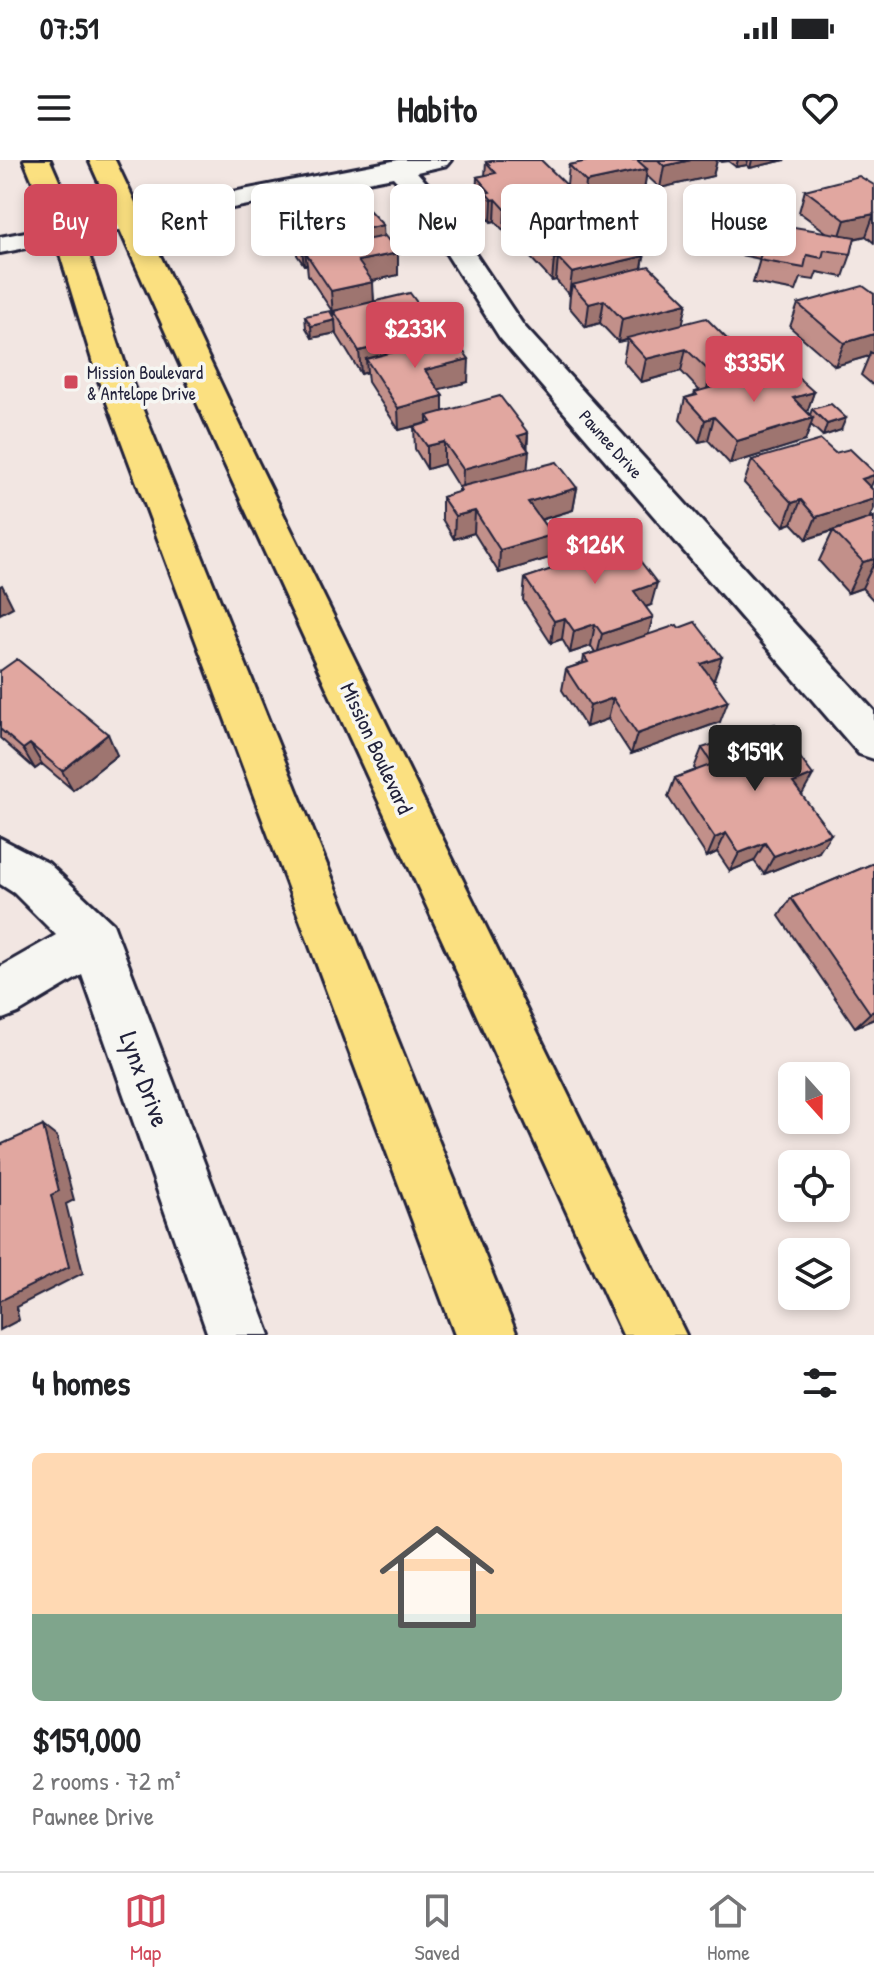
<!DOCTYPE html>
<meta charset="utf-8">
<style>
:root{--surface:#fff;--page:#f2f2f2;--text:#202124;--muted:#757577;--line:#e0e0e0;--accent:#d1495b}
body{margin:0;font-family:"Patrick Hand",sans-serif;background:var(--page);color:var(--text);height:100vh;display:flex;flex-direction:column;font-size:30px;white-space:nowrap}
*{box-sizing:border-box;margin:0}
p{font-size:26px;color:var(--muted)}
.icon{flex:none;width:44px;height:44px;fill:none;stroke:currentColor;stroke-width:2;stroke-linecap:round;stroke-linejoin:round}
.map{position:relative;height:1175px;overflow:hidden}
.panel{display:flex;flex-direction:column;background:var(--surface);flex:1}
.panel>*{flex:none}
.banner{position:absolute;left:24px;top:24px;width:826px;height:72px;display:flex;gap:16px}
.needle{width:52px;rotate:159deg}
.buttons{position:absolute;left:778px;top:902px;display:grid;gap:16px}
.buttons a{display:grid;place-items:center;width:72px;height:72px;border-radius:12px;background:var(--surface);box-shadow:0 4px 12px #0003;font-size:40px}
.price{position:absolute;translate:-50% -68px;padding:0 18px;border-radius:8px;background:var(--accent);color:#fff;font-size:26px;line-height:52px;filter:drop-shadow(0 2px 4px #0008)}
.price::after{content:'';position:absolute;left:50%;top:48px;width:24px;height:18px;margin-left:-12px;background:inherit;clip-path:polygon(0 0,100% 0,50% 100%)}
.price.selected{background:#222;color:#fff}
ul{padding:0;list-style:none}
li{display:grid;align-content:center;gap:16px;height:424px;padding:0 32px}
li+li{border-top:2px solid var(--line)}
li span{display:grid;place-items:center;height:248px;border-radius:12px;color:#555}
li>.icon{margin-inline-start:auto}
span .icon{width:144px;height:144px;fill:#fffc;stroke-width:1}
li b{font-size:34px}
h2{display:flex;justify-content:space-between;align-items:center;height:96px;padding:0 32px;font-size:34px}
.chip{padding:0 28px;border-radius:12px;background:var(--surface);box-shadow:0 4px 12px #0003;font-size:28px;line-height:72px}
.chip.selected{background:var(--accent);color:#fff}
.status{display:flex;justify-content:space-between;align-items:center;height:56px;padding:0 40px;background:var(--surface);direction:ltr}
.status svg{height:22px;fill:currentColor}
header{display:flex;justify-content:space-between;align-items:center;height:104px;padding:0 32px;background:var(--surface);font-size:36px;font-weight:700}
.tab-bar{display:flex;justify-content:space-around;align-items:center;height:112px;border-top:2px solid var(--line);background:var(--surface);font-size:22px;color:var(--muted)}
.tab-bar a{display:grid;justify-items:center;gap:4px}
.tab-bar .selected{color:var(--accent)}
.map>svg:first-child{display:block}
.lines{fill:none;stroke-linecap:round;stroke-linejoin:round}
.minor-casing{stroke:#22223b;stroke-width:6}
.primary-casing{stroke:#22223b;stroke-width:6}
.minor{fill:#f6f6f2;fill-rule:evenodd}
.primary{fill:#fbe080;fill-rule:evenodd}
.wall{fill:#c2908a;stroke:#22223b;stroke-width:2}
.shaded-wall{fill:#9e7570;stroke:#22223b;stroke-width:2}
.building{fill:#e1a7a0;stroke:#22223b;stroke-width:2}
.poi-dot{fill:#d1495b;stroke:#f6f6f2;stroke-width:3}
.labels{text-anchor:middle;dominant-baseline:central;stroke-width:7;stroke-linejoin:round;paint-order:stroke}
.far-poi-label{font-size:18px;fill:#22223b;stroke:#f6f6f2;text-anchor:start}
.far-street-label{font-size:18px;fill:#22223b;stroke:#f6f6f2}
.street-label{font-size:22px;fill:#22223b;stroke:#f6f6f2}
.near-street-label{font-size:26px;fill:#22223b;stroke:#f6f6f2}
</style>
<div class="status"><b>07:51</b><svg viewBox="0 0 49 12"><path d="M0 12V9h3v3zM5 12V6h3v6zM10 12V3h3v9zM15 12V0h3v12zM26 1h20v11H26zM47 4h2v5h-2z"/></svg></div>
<header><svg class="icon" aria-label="menu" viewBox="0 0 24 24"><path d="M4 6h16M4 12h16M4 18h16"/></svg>Habito<svg class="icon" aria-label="heart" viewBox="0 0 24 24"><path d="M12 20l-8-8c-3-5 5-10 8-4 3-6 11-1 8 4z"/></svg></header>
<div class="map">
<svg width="874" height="1175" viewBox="0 0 874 1175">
<rect width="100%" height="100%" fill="#f2e6e2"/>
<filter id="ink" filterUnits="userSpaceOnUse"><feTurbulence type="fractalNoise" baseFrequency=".0125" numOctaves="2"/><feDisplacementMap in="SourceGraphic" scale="16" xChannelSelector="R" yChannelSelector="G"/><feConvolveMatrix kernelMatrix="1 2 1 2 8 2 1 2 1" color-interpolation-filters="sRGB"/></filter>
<g filter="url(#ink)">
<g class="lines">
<g class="minor-casing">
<path id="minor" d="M398,0H451L447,5L417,12L431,28L523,165L874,551V599L859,594L500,178L408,33L393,17L0,93V77Z
M0,678L48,703L113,764L270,1175H208L82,815L18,853L0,860V807L56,775L14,733L0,724Z"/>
</g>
<g class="primary-casing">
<path id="primary" d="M24,0H50L81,71L128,213L517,1175H455L96,213L53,71Z
M89,0H115L252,290L686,1175H623L218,290Z"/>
</g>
<use href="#minor" class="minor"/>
<use href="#primary" class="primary"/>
</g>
<path class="wall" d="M581,0H717L713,16L660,28L646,15L644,31L584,44L579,40L577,60L543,68L523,70L521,67L504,71L495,61L491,62L485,55V50L476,39L477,17L485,16L486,2L567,25L569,5L581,3Z
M718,0H785L750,8L747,5L736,7L728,1L721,2Z
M874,25V83L866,76L854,79L851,94L843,117L817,112L814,120L801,118L796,131L753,123L760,99L736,94L741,72H826L799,52L805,30Z
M280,45L383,77L398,93V115L372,121L374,141L424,152L447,170V179L468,222L438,229L443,251L528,273L527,309L577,328L573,350L541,360L552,375L549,398L499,413L474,373L454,379L442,359V337L459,332V328L444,304L427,309L415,289L414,267L427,263L399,270L368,222L367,212L361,214L336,173L312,178L306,168L305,156L334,158V154L308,115L307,105H304L297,95V89L283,67Z
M618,70L644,96L642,108L687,143L682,164L751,203L747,217L773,219L814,232L807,252L810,255L812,249L841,270L823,276L811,265L805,281L730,304L708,280L699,282L680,260L685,238L694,235L695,232L700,231L681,211L641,222L623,201L627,180L618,182L600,163L586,167L569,147L570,135H569L556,120L552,121L529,96L531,74Z
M874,134V226L861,215L869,196L835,206L790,167L798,144Z
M752,300L871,328L874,331V348L869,359L874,357V441L862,428L848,433L819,401L833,371L807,379L792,363L784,366L744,323Z
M552,394L651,445L646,447L648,475L714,519H712L720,562L631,594L608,559L586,567L562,530L566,509L583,503L584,496L595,492L591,486L570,493L562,479L551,483L523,440L525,418L550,410Z
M0,511L117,595L73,630L42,604L35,609L0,578Z
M702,588L802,635L819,692L764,714L754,701L730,711L717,692L707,697L668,637L675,618L696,610L694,608Z
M874,703V859L855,867L779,756L791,738Z"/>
<path class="shaded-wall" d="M691,0H717L713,16L660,28L664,6Z
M738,0H748L747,5L736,7Z
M752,0H785L750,8Z
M647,9L644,31L584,44L586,22Z
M580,38L577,60L543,68L523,70L525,48Z
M496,39L495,61L491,62L492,40Z
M522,45L521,67L504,71L505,49Z
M874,54L866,76L838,82L845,60Z
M383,65L384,87L305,92L307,105H304L301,83Z
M398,93V115L360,124L358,101Z
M644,96L640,118L572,125L570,135H569L572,113Z
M558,98L556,120L552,121L554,99Z
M373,122L374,145L334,151L333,154L331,131Z
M604,140L600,163L586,167L589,144Z
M687,143L682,166L618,182L622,159Z
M335,160L336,173L312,178L311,166Z
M447,170L446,193L366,199L367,212L361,214L359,191Z
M874,174V194L870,192L869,196L835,206L844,183Z
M686,189L681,211L641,222L646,199Z
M469,199L468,222L425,233V210Z
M751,203L745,225L705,236L711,213Z
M814,232L806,255L793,238Z
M443,236V259L427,256V263L399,270L398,248Z
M714,257L708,280L699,282L705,260Z
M813,258L805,281L730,304L737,281Z
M846,258L841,270L823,276L827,264Z
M528,273L526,291H529L527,314L462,332L463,309L518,276Z
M444,282V304L427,309V286Z
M874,315V320L866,337L862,319Z
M577,328L573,350L526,364L528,342Z
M874,339V348L869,359L807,379L816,357Z
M801,340L792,363L784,366L792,343Z
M475,351L474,373L454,379L455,356Z
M552,375L549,398L499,413L500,390Z
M874,399V403L862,428L848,433L863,402Z
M657,423L651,445L628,453L634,431Z
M2,425L13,447L0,454V426Z
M653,457L647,479L597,495L602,474Z
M565,458L562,479L551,483L554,461Z
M595,464L591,486L570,493L574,471Z
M722,497L714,519L694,525L701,504Z
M613,538L608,559L586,567L590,546Z
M728,541L720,562L631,594L637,574Z
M108,574L117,595L73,630L62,611Z
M30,584L42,604L35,609L23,589Z
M813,615L802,635L782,642L793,623Z
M726,673L717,692L707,697L715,678Z
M831,674L819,692L764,714L774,696Z
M765,683L754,701L730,711L739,693Z
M874,851V859L855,867L870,853Z
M43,966L57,977L74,1040L66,1044L83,1113L16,1147L19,1160L0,1170V1141L51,1035Z"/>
<path class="building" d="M497,0H541L580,38L545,46L525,48L522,45L505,49L496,39L492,40L486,33L490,32L477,17L496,13L486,2Z
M587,0H637L647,9L586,22L569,5L588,1Z
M658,0H691L664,6Z
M859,16L874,25V54L845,60L805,30Z
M351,31L383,65L301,83L295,72H298L280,45Z
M609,56L619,66L615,67L644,96L572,113L558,98L554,99L531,74Z
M746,59L855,77L851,94L824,90L822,98L807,95L804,108L759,100L767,76L741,72Z
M385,76L398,93L358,101L373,122L331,131L305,92Z
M649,106L687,143L622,159L604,140L589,144L572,125Z
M863,126L874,134V174L844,183L798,144Z
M410,133L424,152L432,150L447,170L359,191L334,151Z
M330,151L335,160L311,166L305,156Z
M706,158L751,203L711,213L686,189L646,199L627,178Z
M453,177L469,199L425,210L443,236L398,248L366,199Z
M766,212L773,219L793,213L814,232L793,238L813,258L737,281L714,257L705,260L685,238L697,235L695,232Z
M500,236L528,273L518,276L529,291L463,309L444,282L427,286L414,267L431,262L427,256Z
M831,244L846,258L827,264L812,249Z
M821,280L835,293L850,289L874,312V315L862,319L874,331V339L816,357L801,340L792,343L752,300Z
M557,302L577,328L528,342L552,375L500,390L475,351L455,356L442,337L461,331L459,327Z
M874,357V399L863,402L833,371Z
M621,376L657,423L634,431L653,457L602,474L595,464L574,471L565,458L554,461L525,418L561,406L552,394Z
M695,462L722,497L701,504L728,541L637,574L613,538L590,546L566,509L588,502L584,496L677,465L679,468Z
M17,499L108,574L62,611L30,584L23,589L0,569V511Z
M775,564L813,615L793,623L831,674L774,696L765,683L739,693L726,673L715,678L675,618L713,604L702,588Z
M874,703V851L870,853L791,738Z
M43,966L59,1031L51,1035L69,1107L0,1141V985Z"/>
</g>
<rect class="poi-dot" x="63" y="214" width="16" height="16" rx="4"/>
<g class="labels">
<g class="far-poi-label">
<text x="87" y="212">Mission Boulevard<tspan x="87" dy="21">&amp; Antelope Drive</tspan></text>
</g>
<g class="far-street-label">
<text transform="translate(611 284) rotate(48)">Pawnee Drive</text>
</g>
<g class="street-label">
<text transform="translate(377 588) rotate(65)">Mission Boulevard</text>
</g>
<g class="near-street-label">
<text transform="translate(145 919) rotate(70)">Lynx Drive</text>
</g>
</g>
</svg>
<div class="buttons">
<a><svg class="needle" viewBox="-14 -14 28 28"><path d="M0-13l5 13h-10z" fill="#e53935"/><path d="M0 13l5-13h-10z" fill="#757577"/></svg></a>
<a><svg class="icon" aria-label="locate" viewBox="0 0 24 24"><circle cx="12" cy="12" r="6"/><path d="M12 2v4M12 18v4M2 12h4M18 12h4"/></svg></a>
<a><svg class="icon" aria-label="layers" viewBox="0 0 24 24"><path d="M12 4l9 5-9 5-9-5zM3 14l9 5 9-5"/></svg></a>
</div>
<b class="price" style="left:415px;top:210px">$233K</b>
<b class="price" style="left:754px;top:244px">$335K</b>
<b class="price" style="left:595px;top:426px">$126K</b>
<b class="price selected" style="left:755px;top:633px">$159K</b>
<div class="banner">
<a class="chip selected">Buy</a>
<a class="chip">Rent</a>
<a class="chip">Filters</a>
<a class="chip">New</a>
<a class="chip">Apartment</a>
<a class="chip">House</a>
</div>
</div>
<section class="panel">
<h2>4 homes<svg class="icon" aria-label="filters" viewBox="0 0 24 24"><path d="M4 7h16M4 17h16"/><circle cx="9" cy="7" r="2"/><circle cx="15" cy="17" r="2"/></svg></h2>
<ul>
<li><span style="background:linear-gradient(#ffd9b3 65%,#7fa58c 0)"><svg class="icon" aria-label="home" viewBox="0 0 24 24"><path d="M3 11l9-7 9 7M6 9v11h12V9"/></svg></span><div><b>$159,000</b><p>2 rooms · 72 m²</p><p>Pawnee Drive</p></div></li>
</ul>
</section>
<nav class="tab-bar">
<a class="selected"><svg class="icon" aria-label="map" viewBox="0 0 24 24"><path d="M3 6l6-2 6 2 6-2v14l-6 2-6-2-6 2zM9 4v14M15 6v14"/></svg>Map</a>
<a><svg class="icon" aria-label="saved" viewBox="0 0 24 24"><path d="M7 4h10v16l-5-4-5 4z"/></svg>Saved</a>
<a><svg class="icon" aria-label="home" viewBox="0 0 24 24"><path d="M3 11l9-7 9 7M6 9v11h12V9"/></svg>Home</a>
</nav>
